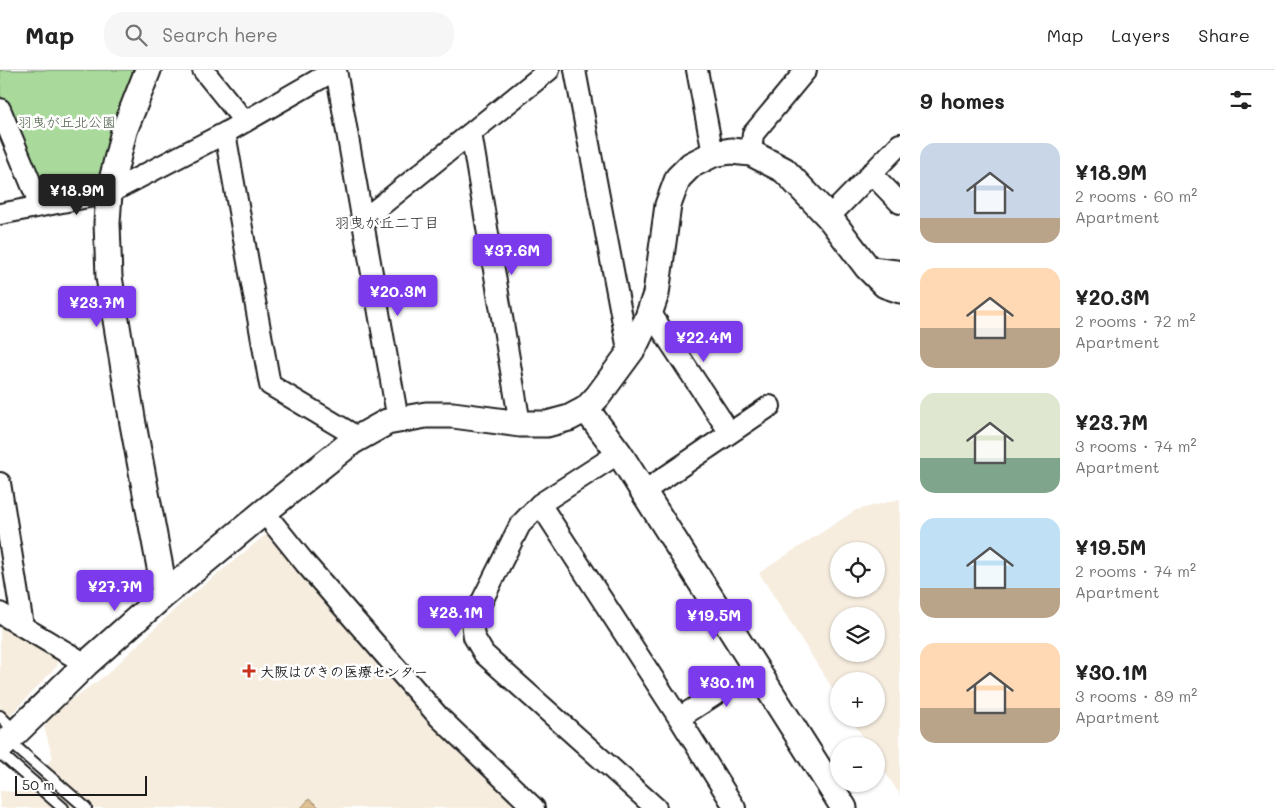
<!DOCTYPE html>
<meta charset="utf-8">
<style>
:root{--surface:#fff;--page:#f6f6f6;--text:#222;--muted:#767676;--line:#e0e0e0;--accent:#7c3aed}
body{margin:0;font-family:Mali,"Klee One",sans-serif;background:var(--page);color:var(--text);height:100vh;display:flex;flex-direction:column;font-size:19px;white-space:nowrap}
*{box-sizing:border-box;margin:0}
p{font-size:16px;color:var(--muted)}
.icon{flex:none;width:28px;height:28px;fill:none;stroke:currentColor;stroke-width:2;stroke-linecap:round;stroke-linejoin:round}
.map{position:relative;flex:1;overflow:hidden}
.drawer{display:flex;flex-direction:column;background:var(--surface);width:375px}
.drawer>*{flex:none}
.buttons{position:absolute;left:830px;top:472px;display:grid;gap:10px}
.buttons a{display:grid;place-items:center;width:55px;height:55px;border-radius:50%;background:var(--surface);box-shadow:0 1px 4px #0004;font-size:25px}
.scale{position:absolute;left:15px;bottom:12px;width:132px;box-sizing:border-box;padding-left:5px;border:2px solid #1c1c1c;border-top:0;font-size:14px;line-height:18px;white-space:nowrap;color:#1c1c1c;-webkit-text-stroke:4px #fff;paint-order:stroke}
.price{position:absolute;translate:-50% -42px;padding:0 11px;border-radius:5px;background:var(--accent);color:#fff;font-size:16px;line-height:32px;filter:drop-shadow(0 1px 2px #0008)}
.price::after{content:'';position:absolute;left:50%;top:30px;width:15px;height:11px;margin-left:-8px;background:inherit;clip-path:polygon(0 0,100% 0,50% 100%)}
.price.selected{background:#222;color:#fff}
ul{padding:0;list-style:none}
li{display:flex;align-items:center;gap:15px;height:125px;padding:0 20px}
li span{display:grid;place-items:center;flex:none;width:140px;height:100px;border-radius:15px;color:#555}
li>.icon{margin-inline-start:auto}
span .icon{width:60px;height:60px;fill:#fffc;stroke-width:1}
li b{font-size:21px}
h2{display:flex;justify-content:space-between;align-items:center;height:60px;padding:0 20px;font-size:21px}
header{display:flex;align-items:center;gap:30px;box-sizing:border-box;height:70px;padding:0 25px;background:var(--surface);border-bottom:1px solid var(--line)}
header strong{font-size:24px}
nav{display:flex;gap:28px;margin-inline-start:auto;font-size:18px}
.search{width:350px;height:45px;background:var(--page);display:flex;align-items:center;gap:12px;box-sizing:border-box;padding:0 18px;border-radius:20px;color:var(--muted);font-size:19px}
main{display:flex;flex:1;min-height:0}
.map>svg:first-child{display:block}
.built{fill:#f6eddf;fill-rule:evenodd}
.green{fill:#a9da9b;stroke:#627b5c}
.building{fill:#e0c294;stroke:#9d8868}
.lines{fill:none;stroke-linecap:round;stroke-linejoin:round}
.service-casing{stroke:#1c1c1c;stroke-width:14}
.minor-casing{stroke:#1c1c1c;stroke-width:24}
.tertiary-casing{stroke:#1c1c1c;stroke-width:29}
.service{stroke:#fff;stroke-width:10}
.minor{stroke:#fff;stroke-width:20}
.tertiary{stroke:#fff;stroke-width:25}
.poi-dot{fill:#c8321e;stroke:#fff;stroke-width:2}
.labels{text-anchor:middle;dominant-baseline:central;stroke-width:5;stroke-linejoin:round;paint-order:stroke}
.park-label{font-size:14px;fill:#4d5e48;stroke:#fff}
.poi-label{font-size:14px;font-weight:bold;fill:#1c1c1c;stroke:#fff;text-anchor:start}
.neighbourhood-label{font-size:15px;fill:#1c1c1c;stroke:#fff}
</style>
<header>
<strong>Map</strong>
<div class="search"><svg class="icon" aria-label="search" viewBox="0 0 24 24"><circle cx="10" cy="10" r="6"/><path d="M15 15l6 6"/></svg>Search here</div>
<nav><a>Map</a><a>Layers</a><a>Share</a></nav>
</header>
<main>
<div class="map">
<svg width="900" height="738" viewBox="0 0 900 738">
<rect width="100%" height="100%" fill="#fff"/>
<filter id="ink" filterUnits="userSpaceOnUse"><feTurbulence type="fractalNoise" baseFrequency=".02" numOctaves="2"/><feDisplacementMap in="SourceGraphic" scale="10" xChannelSelector="R" yChannelSelector="G"/><feConvolveMatrix kernelMatrix="1 2 1 2 8 2 1 2 1" color-interpolation-filters="sRGB"/></filter>
<g filter="url(#ink)">
<path class="built" d="M900,429V725L876,688V676H869L851,649H876V611H839V629L759,503L856,440ZM839,481H876V519H839ZM839,546H876V584H839Z
M269,462L523,738H0V721L20,722L53,688L44,657L54,642L106,605L177,537Z
M0,555L53,582L58,595L0,656Z"/>
<path class="green" d="M0,0H142L103,119L42,129L0,24Z"/>
<path class="building" d="M309,729L320,738H301Z"/>
<g class="lines">
<g class="service-casing">
<path id="service" d="M0,646L16,662
M9,671L86,738
M0,683L63,738"/>
</g>
<g class="minor-casing">
<path id="minor" d="M203,0L245,52
M336,0L398,350
M575,0L629,285
M697,0L713,84
M0,39L40,135
M225,63L270,315L359,368
M471,63L520,354
M751,83L753,64L806,0
M871,103L900,133
M0,144L109,123L225,63L335,0
M829,147L900,74
M363,150L549,0
M867,197L900,201
M650,242L730,363
M619,383L540,434L520,455L472,551L474,567L484,584L656,738
M0,413L23,556
M643,422L770,336
M540,434L679,648L735,738
M264,442L305,493L439,647L534,738
M0,543L86,594
M679,648L755,599"/>
</g>
<g class="tertiary-casing">
<path id="tertiary" d="M148,0L124,61L109,123L107,153L109,207L133,354L165,524
M586,339L619,383L844,738
M0,678L86,594L165,524L264,442L353,371L387,352L426,345H453L520,354H547L569,348L586,339L598,326L634,277L647,250L656,224L668,135L678,108L691,95L713,84L731,81L751,83L784,100L829,147L867,197L885,215L900,220"/>
</g>
<use href="#service" class="service"/>
<use href="#minor" class="minor"/>
<use href="#tertiary" class="tertiary"/>
</g>
</g>
<path class="poi-dot" d="M246.5 593.5h5v5h5v5h-5v5h-5v-5h-5v-5h5z"/>
<g class="labels">
<g class="park-label">
<text x="67" y="51">羽曳が丘北公園</text>
</g>
<g class="poi-label">
<text x="260" y="601">大阪はびきの医療センター</text>
</g>
<g class="neighbourhood-label">
<text x="387" y="152">羽曳が丘二丁目</text>
</g>
</g>
</svg>
<div class="buttons">
<a><svg class="icon" aria-label="locate" viewBox="0 0 24 24"><circle cx="12" cy="12" r="6"/><path d="M12 2v4M12 18v4M2 12h4M18 12h4"/></svg></a>
<a><svg class="icon" aria-label="layers" viewBox="0 0 24 24"><path d="M12 4l9 5-9 5-9-5zM3 14l9 5 9-5"/></svg></a>
<a>+</a>
<a>−</a>
</div>
<div class="scale">50 m</div>
<b class="price selected" style="left:77px;top:146px">¥18.9M</b>
<b class="price" style="left:512px;top:206px">¥37.6M</b>
<b class="price" style="left:398px;top:247px">¥20.3M</b>
<b class="price" style="left:97px;top:258px">¥23.7M</b>
<b class="price" style="left:704px;top:293px">¥22.4M</b>
<b class="price" style="left:115px;top:542px">¥27.7M</b>
<b class="price" style="left:456px;top:568px">¥28.1M</b>
<b class="price" style="left:714px;top:571px">¥19.5M</b>
<b class="price" style="left:727px;top:638px">¥30.1M</b>
</div>
<section class="drawer">
<h2>9 homes<svg class="icon" aria-label="filters" viewBox="0 0 24 24"><path d="M4 7h16M4 17h16"/><circle cx="9" cy="7" r="2"/><circle cx="15" cy="17" r="2"/></svg></h2>
<ul>
<li><span style="background:linear-gradient(#c9d6e8 75%,#b9a48a 0)"><svg class="icon" aria-label="home" viewBox="0 0 24 24"><path d="M3 11l9-7 9 7M6 9v11h12V9"/></svg></span><div><b>¥18.9M</b><p>2 rooms · 60 m²</p><p>Apartment</p></div></li>
<li><span style="background:linear-gradient(#ffd9b3 60%,#b9a48a 0)"><svg class="icon" aria-label="home" viewBox="0 0 24 24"><path d="M3 11l9-7 9 7M6 9v11h12V9"/></svg></span><div><b>¥20.3M</b><p>2 rooms · 72 m²</p><p>Apartment</p></div></li>
<li><span style="background:linear-gradient(#dfe7d0 65%,#7fa58c 0)"><svg class="icon" aria-label="home" viewBox="0 0 24 24"><path d="M3 11l9-7 9 7M6 9v11h12V9"/></svg></span><div><b>¥23.7M</b><p>3 rooms · 74 m²</p><p>Apartment</p></div></li>
<li><span style="background:linear-gradient(#bfe0f5 70%,#b9a48a 0)"><svg class="icon" aria-label="home" viewBox="0 0 24 24"><path d="M3 11l9-7 9 7M6 9v11h12V9"/></svg></span><div><b>¥19.5M</b><p>2 rooms · 74 m²</p><p>Apartment</p></div></li>
<li><span style="background:linear-gradient(#ffd9b3 65%,#b9a48a 0)"><svg class="icon" aria-label="home" viewBox="0 0 24 24"><path d="M3 11l9-7 9 7M6 9v11h12V9"/></svg></span><div><b>¥30.1M</b><p>3 rooms · 89 m²</p><p>Apartment</p></div></li>
</ul>
</section>
</main>
